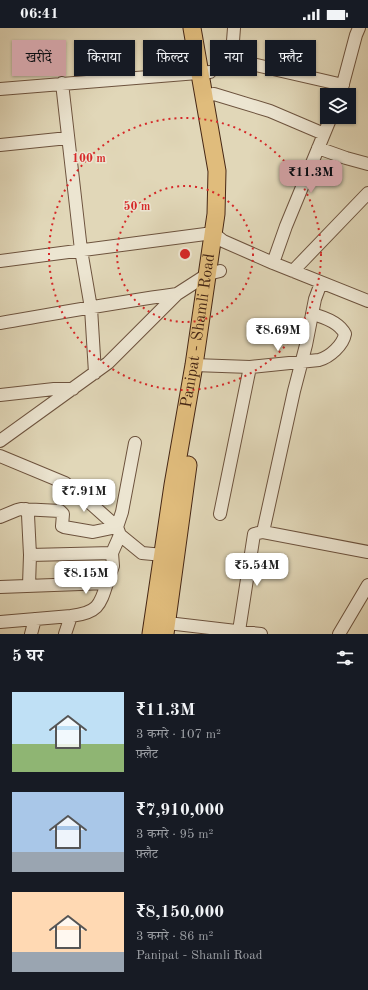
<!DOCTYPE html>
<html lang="hi">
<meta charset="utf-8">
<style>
:root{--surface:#171b24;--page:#20242c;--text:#f1f3f6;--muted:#9ea1a6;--accent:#c59692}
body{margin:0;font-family:"Old Standard TT","Noto Serif Devanagari",serif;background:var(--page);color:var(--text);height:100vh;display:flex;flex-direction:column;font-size:15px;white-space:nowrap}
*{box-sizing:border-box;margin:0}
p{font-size:13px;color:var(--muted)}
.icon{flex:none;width:22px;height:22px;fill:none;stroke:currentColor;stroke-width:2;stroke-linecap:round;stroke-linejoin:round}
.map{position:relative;height:606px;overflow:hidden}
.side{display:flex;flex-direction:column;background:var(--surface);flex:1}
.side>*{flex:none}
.top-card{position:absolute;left:12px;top:12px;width:344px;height:36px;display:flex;gap:8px}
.controls{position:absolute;left:320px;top:60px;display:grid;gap:8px}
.controls a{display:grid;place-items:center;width:36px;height:36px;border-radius:0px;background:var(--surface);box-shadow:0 1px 3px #0004;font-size:20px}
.price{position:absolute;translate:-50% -34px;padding:0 9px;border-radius:8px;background:#fff;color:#222;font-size:13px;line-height:26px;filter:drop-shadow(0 1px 2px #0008)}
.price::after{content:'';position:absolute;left:50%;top:24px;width:12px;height:9px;margin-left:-6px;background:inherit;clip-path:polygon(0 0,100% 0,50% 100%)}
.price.selected{background:var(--accent);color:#111}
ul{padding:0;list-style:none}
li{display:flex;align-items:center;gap:12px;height:100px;padding:0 12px}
li span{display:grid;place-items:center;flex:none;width:112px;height:80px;border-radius:0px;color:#555}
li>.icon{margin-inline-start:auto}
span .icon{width:48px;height:48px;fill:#fffc;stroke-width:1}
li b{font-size:17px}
h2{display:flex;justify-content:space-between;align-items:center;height:48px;padding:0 12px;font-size:17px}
.tag{padding:0 14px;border-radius:0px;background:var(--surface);box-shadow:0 1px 3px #0004;font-size:14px;line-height:36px}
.tag.selected{background:var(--accent);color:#111}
.status{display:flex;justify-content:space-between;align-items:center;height:28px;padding:0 20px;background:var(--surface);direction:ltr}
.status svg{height:11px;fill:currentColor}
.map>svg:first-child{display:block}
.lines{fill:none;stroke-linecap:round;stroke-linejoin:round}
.minor-casing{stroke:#6d533e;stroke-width:14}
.highway-casing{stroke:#462715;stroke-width:19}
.minor{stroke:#ece5d1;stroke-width:12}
.highway{stroke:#e0bc7c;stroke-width:17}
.ring{fill:none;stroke:#d62828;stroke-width:2;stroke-dasharray:2 4}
.labels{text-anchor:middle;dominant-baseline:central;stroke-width:3;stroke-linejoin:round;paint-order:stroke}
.street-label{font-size:16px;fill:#462715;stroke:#ece5d1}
.centre{fill:#d62828;stroke:#ece5d1;stroke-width:2}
.ring-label{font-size:12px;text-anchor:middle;font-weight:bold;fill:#d62828;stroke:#ece5d1;stroke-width:3;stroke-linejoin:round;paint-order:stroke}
</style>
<div class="status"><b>06:41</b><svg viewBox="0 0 49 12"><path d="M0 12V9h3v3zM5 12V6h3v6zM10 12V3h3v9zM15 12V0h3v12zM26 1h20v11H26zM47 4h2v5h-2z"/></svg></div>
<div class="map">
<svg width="368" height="606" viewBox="0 0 368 606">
<rect width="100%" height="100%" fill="#e1d7b8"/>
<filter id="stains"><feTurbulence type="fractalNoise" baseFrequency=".005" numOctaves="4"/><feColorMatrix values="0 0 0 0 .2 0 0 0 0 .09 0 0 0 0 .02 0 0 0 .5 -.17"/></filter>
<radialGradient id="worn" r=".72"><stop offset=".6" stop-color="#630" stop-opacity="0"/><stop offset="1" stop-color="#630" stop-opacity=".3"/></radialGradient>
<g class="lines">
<g class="minor-casing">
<path id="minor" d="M233,13L234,0
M243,34L343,57
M62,55L81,222L91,280L95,345
M0,61L210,44
M340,67L356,7L359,0
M204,68L214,66L270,83L324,106
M0,117L68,110
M318,120L346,130L368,136
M0,233L213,205L223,213L273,235L368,273
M273,235L286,198L331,89
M293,243L368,165
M0,295C59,285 118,274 177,266
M194,337L250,339L319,332C330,329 343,317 345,306C339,294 324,289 312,286
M0,367L54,361H73
M0,413L108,335L177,266L208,246L220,243
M0,428L65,455L89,474L117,499L120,507L142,525L163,527
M26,481L28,487L30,527L29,557
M220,486L250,339
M0,489L17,482L21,481L60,483L63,486L62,498L64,499L93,504L117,499L122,484L135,415
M263,504L294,363L306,317L315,271L321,255
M30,527L112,525
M0,559L107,555L113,538L112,525L120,507
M71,588C97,585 100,578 107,555
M0,594L71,588L65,606
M159,594L261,606
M239,603L254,506L263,504L368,524
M31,606L35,591
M339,606L368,557"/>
</g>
<g class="highway-casing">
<g id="highway">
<path id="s1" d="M151,606L173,457L194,337L216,186L217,143L192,0"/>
<path d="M165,606L188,437"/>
</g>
</g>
<use href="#minor" class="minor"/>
<use href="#highway" class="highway"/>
</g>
<g class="ring">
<circle cx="185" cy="226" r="68"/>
<circle cx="185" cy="226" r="136"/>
</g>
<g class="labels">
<g class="street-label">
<text stroke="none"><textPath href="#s1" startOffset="307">Panipat - Shamli Road</textPath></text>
</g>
</g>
<circle cx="185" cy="226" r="6" class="centre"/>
<g class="ring-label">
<text x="89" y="134">100 m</text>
<text x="137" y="182">50 m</text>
</g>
<rect width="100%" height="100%" filter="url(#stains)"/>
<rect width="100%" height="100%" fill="url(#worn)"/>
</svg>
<div class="controls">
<a><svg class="icon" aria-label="layers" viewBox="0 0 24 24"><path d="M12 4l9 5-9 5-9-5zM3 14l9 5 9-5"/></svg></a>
</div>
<b class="price selected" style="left:311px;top:166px">₹11.3M</b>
<b class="price" style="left:278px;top:324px">₹8.69M</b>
<b class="price" style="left:84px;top:485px">₹7.91M</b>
<b class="price" style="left:257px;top:559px">₹5.54M</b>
<b class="price" style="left:86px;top:567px">₹8.15M</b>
<div class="top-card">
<a class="tag selected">खरीदें</a>
<a class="tag">किराया</a>
<a class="tag">फ़िल्टर</a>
<a class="tag">नया</a>
<a class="tag">फ़्लैट</a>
</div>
</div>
<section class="side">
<h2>5 घर<svg class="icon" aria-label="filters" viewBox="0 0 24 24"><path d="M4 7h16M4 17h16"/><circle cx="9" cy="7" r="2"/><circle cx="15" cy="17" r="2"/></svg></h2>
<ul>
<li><span style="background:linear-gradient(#bfe0f5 65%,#8fb573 0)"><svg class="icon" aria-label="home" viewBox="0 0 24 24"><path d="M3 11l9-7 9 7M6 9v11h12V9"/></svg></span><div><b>₹11.3M</b><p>3 कमरे · 107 m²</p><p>फ़्लैट</p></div></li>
<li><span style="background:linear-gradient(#a9c7e8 75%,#9aa5b1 0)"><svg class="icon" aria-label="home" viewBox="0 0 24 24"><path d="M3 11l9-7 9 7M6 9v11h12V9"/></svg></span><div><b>₹7,910,000</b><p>3 कमरे · 95 m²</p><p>फ़्लैट</p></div></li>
<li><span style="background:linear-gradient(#ffd9b3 75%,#9aa5b1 0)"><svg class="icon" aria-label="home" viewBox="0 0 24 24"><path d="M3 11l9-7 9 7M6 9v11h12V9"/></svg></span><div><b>₹8,150,000</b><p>3 कमरे · 86 m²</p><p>Panipat - Shamli Road</p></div></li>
</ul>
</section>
